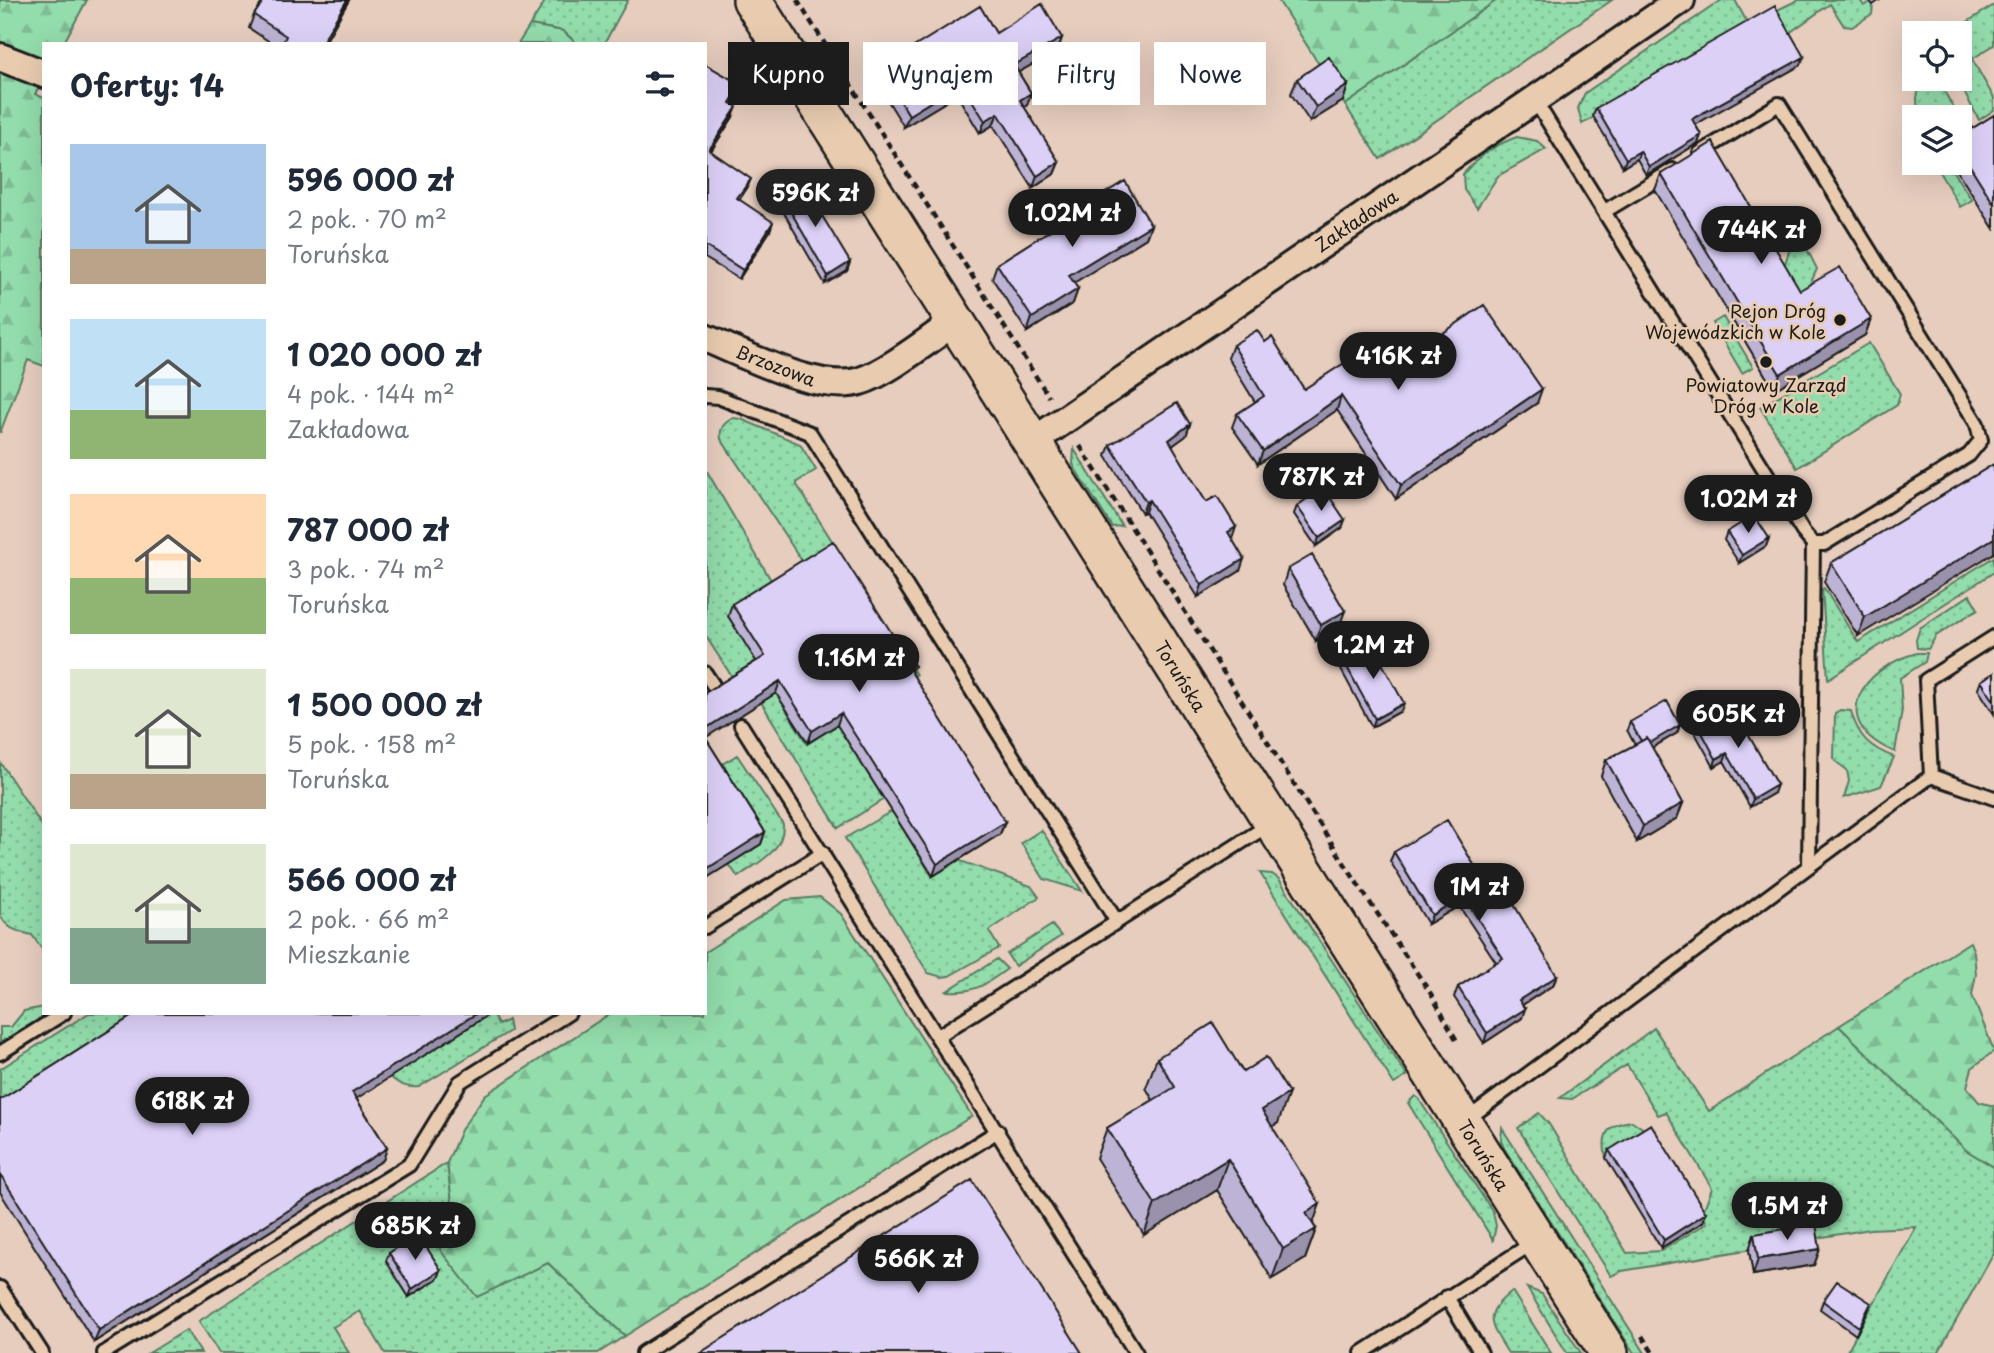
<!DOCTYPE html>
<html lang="pl">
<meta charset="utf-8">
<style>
:root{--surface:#fff;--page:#f6f6f7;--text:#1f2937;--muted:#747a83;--accent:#1c1c1c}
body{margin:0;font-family:"Playpen Sans",sans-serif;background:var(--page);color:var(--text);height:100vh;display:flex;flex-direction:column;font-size:26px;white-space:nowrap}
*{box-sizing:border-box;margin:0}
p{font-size:23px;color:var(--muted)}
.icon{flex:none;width:38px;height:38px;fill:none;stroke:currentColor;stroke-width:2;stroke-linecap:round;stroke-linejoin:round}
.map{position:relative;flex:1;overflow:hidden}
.panel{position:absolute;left:42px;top:42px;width:665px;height:973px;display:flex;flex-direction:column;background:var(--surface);border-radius:0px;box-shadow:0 7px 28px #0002}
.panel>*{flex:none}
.top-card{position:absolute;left:728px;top:42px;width:665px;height:63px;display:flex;gap:14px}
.fabs{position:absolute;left:1902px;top:21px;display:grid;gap:14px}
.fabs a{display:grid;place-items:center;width:70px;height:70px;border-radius:0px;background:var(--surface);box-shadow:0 7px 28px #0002;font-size:35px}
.price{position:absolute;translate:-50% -60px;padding:0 16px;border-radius:24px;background:var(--accent);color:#fff;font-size:23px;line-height:46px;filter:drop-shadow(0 2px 4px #0008)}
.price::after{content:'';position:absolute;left:50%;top:42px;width:21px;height:16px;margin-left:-10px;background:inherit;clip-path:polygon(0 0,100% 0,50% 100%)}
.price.active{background:#222;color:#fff}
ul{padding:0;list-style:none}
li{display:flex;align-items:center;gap:21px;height:175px;padding:0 28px}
li span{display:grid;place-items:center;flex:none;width:196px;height:140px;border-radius:0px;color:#555}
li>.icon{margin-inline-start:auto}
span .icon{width:84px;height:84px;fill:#fffc;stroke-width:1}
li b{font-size:30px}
h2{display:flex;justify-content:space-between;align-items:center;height:84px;padding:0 28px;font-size:30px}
.pill{padding:0 24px;border-radius:0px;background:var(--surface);box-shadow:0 7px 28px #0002;font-size:24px;line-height:63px}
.pill.active{background:var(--accent);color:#fff}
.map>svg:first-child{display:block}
.grass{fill:url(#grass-dots);stroke:#587c64;stroke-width:2}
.forest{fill:url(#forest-firs);stroke:#587c64;stroke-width:2}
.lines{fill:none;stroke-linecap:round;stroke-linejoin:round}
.lane-casing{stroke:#1c1c1c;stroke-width:18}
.street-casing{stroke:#1c1c1c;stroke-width:32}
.secondary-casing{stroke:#1c1c1c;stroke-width:42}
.path{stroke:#1c1c1c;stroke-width:4.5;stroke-dasharray:7 5;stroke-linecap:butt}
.lane{stroke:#e9ccb0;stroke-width:12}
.street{stroke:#e9ccb0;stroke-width:26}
.secondary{stroke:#e9ccb0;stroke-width:37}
.wall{fill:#bdb3d4;stroke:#1c1c1c;stroke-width:2}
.shaded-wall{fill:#9a92ad;stroke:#1c1c1c;stroke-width:2}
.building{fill:#dcd0f7;stroke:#1c1c1c;stroke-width:2}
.poi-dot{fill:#1c1c1c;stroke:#e9ccb0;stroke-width:2.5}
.labels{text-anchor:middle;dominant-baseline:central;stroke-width:5;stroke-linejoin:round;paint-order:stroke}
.street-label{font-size:18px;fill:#1c1c1c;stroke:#e9ccb0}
.poi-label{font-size:18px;fill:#1c1c1c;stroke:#e9ccb0;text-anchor:end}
</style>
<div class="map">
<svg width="1994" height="1353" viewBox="0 0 1994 1353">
<defs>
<pattern id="grass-dots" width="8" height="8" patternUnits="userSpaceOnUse" patternTransform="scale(1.75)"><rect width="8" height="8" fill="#93dcab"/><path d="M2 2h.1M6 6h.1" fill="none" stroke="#7ebc93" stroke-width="1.8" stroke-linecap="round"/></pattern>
<pattern id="forest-firs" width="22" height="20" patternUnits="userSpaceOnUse" patternTransform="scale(1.75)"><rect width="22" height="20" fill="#93dcab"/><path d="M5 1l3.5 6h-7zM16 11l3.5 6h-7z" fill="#7ebc93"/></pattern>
</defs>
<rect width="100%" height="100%" fill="#e6cdbe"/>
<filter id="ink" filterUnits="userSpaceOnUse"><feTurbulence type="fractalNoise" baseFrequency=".0143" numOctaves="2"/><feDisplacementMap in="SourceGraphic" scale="14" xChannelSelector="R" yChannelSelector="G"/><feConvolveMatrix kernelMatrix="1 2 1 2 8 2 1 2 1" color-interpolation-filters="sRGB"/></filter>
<g filter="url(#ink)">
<path class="grass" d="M546,0H628L604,44H577L563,31L530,25Z
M1497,0H1612L1380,159L1345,105Z
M1722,0H1735L1749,26L1582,124L1578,108L1585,93Z
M1798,0H1860L1864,6L1871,2L1873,5L1872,14L1852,27L1844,26L1830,4L1785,36L1771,13Z
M1994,5V45L1972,59L1994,98V110L1979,120L1957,79H1960V33H1950Z
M1921,79H1937L1959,117H1918L1917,98Z
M1517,137L1537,141L1546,149L1498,176L1477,208L1464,190L1463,174C1479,156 1494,145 1517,137Z
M1939,163H1947L1972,200L1960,207L1935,165Z
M1793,240L1803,241L1817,269L1807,291L1795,298L1781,275Z
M1723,317L1753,367L1742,373L1713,323Z
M1869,343L1900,394L1897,405L1797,468L1760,407Z
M733,418L741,419L800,444L816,470L797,482V485L916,675L911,678L806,567L721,439C719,428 724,423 733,418Z
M1074,449L1122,526L1112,527L1076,470L1073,464Z
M705,468L775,587L760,668L736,683L705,635Z
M1994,557V572L1828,679L1822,589L1824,588L1858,642Z
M1970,595L1978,609L1936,636L1928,649L1917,648L1916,640L1920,628Z
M1917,653H1927L1925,662L1900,678L1902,710L1895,752C1826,724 1860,668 1917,653Z
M776,693L807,744L837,725L884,799L838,828L761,702Z
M1840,710L1851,711C1858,737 1870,748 1894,757L1881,786L1844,798L1849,781L1847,770L1835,761L1834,758L1835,714Z
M737,755L783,824C784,852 758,862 738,877L728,863L714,769Z
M0,762L44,829V952L32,935C17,931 8,930 0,915Z
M892,811L932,876L958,860L1031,886L1039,897L989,931L999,948L949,976L942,977L928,973L845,838Z
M1041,830L1044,834L1082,891L1044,879L1021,843Z
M1260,873L1272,874L1279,879L1407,1076L1394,1084Z
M1052,925L1061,936L1015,966L1007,954Z
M997,959L1007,969C985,985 975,993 947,991Z
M44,1007V1013H50L0,1044V1027H11L24,1011Z
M89,1013H151L0,1109V1069Z
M491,1013H499L494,1017L498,1025L508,1020L510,1031L419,1087C406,1088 400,1085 390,1077Z
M1839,1026L1966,1150L1994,1167V1253L1938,1353H1846L1916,1227L1870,1229L1622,1271L1611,1276L1518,1128L1539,1113L1549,1124L1627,1253L1661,1251L1707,1223L1702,1214L1712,1188L1666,1112L1658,1115L1627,1065L1572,1099L1560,1098L1654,1028L1709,1111Z
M1415,1096L1418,1098L1493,1212L1496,1226L1493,1240L1408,1103Z
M1632,1121L1648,1132L1606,1158C1601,1134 1607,1124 1632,1121Z
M1502,1128L1645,1353H1634L1504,1148L1501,1141Z
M447,1163L452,1202L441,1219L477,1296L548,1263L625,1336L598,1353H385L360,1311L333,1327L349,1353H219L199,1321Z
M1527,1288L1542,1294L1581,1353H1567Z
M1512,1291L1551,1353H1508C1489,1323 1482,1315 1512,1291Z
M186,1330L201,1353H149Z"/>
<path class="forest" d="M0,0H87L63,44H44V78L35,94L44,98V366L28,360L0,433Z
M1278,0H1497L1345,105Z
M530,25L563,31L577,44H518Z
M820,897L841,914L972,1116L625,1336L548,1263L477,1297L441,1251L436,1236L441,1219L452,1202L447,1163L461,1130L485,1095L611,1013H705V952L786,900Z
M1970,942L1974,952L1976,974L1972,995L1994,1051L1972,1068L1967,1087L1979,1102L1994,1106V1167L1966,1150L1839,1026Z"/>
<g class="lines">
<g class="lane-casing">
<path id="lane" d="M1534,99L1803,532L1813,544H1824L1969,455L1981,440L1977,424L1779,104L1700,153
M1605,211L1673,170
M705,396L718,397L810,433L1117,922
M705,673L713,685
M741,725L1136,1353
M1931,776L1926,680L1994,637
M1931,776L1994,798
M1809,866L1813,544
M705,927L823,853
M938,1036L1270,824
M0,1053L64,1013
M1466,1120L1931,776
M0,1288L42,1353
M1447,1297L1481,1353
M104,1353L409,1165L460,1082L569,1013
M643,1353L998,1131
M1362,1353L1534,1242"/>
</g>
<g class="street-casing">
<path id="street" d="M0,57L44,74
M705,338C744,354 820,394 860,381C887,373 931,338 956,321
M1032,442L1681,0"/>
</g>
<g class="secondary-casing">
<path id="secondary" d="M752,0L1609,1353"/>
</g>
<path class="path" d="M797,0L1049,397
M1080,446L1355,880L1431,994L1457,1041
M1642,1336L1653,1353"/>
<use href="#lane" class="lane"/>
<use href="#street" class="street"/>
<use href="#secondary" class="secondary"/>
</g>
<path class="wall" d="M264,0H349L324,44H273L249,28L254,15Z
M1869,0H1880L1873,5Z
M996,33L1058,50L1018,72L1031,93L1027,105L1024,107L1059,162L1054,174L1033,188L993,125L980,133L957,95L904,127L875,80L880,68Z
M705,64L741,85L738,95L732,104L733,117L711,151L747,188L739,200L770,231L739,279L705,258Z
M1801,65L1695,124L1701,135L1698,143L1646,175L1637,159L1623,167L1593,116L1596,108Z
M1297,79L1348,85L1343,101L1310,122L1291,94Z
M1994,115V229L1952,163H1960V136Z
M1661,174L1800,290L1871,319L1865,335L1774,390L1655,190Z
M780,193L850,262L847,271L825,284L777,201Z
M1081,208L1151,225L1146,238L1073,283L1078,289L1073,303L1027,332L992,278L997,264L1080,212Z
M1265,342L1304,389L1402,361L1537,403L1396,499L1337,410L1258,464L1232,427L1237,414L1255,402L1228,358L1233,345Z
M1190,424L1186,436L1172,446L1206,502L1232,539L1240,571L1198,597L1145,512L1142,513L1106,456L1110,445Z
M1994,464L1858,636L1824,582L1831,563Z
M1297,506L1342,528L1316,546L1294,514Z
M1727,532L1769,538L1766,546L1739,563L1724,540Z
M1288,569L1339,627L1316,641L1283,585Z
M732,604L905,654L912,674L1005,822L1000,834L933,876L837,725L808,743L776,693L705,737L765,832L761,844L705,879V693L756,661L728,616Z
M1342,658L1401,711L1372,727L1339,666Z
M1994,673V714L1978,689L1981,681Z
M1630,722L1680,725L1677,733L1652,748L1683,803L1677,818L1637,842L1601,776L1606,760L1635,745L1627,730Z
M1698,725L1774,793L1750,807L1724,761L1714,767L1695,733Z
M1394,852L1485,883L1557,976L1553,985L1522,1005V1018L1484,1043L1454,997L1458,987L1496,962L1459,906L1428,924L1390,861Z
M137,1013H491L356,1098L387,1148L383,1160L94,1342L0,1192V1100Z
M1157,1058L1243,1072L1278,1123L1272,1127L1313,1224L1316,1229L1305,1259L1272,1279L1217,1190L1144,1235L1096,1158L1107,1128L1153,1100L1146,1088Z
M1609,1150L1703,1222L1661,1248L1606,1158Z
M1754,1234L1820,1249L1814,1265L1753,1275L1749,1250Z
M389,1253L441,1270L438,1278L409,1297L386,1261Z
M1823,1301L1868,1311L1856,1335L1820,1309Z"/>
<path class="shaded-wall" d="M347,0H349L324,44H321Z
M1062,38L1058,50L1010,77L1014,65Z
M1804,57L1801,65L1689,128L1692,119Z
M961,83L957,95L904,127L909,115Z
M741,85L738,95L727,113L730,103Z
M1348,85L1343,101L1310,122L1316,107Z
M1031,93L1027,105L1016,112L1020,100Z
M737,107L733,117L705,160L709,150Z
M998,113L993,125L980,133L985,121Z
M1701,135L1698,143L1646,175L1649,167Z
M1640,151L1637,159L1623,167L1626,159Z
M1059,162L1054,174L1033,188L1037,176Z
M751,179L747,188L734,208L737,198Z
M773,222L770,231L739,279L743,270Z
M1151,225L1146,238L1064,289L1069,275Z
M850,262L847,271L825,284L828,276Z
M1078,289L1073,303L1027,332L1032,318Z
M1871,319L1865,335L1774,390L1780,374Z
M1542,389L1537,403L1396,499L1401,485Z
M1341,396L1337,410L1258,464L1263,451Z
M1190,424L1186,436L1164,452L1169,440Z
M1149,500L1145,512L1142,513L1146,502Z
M1345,520L1342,528L1316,546L1319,538Z
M1236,527L1232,539L1223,544L1228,532Z
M1769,538L1766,546L1739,563L1742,555Z
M1994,538V553L1858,636L1865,617Z
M1244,559L1240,571L1198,597L1202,585Z
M1345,611L1339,627L1316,641L1321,625Z
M780,681L776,693L705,738V729Z
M1404,703L1401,711L1372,727L1375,719Z
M841,713L837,725L808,743L812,731Z
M1680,725L1677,733L1641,754L1644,746Z
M1727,753L1724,761L1714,767L1716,759Z
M1777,785L1774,793L1750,807L1753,799Z
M1683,803L1677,818L1637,842L1643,826Z
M1005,822L1000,834L933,876L937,864Z
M765,832L761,844L705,879V870Z
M1463,896L1459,906L1428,924L1432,915Z
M1557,976L1553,985L1516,1009L1519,1000Z
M1525,1009L1522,1018L1484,1043L1487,1033Z
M477,1013H491L348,1104L352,1092Z
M1289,1093L1278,1123L1251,1140L1262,1110Z
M387,1148L383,1160L94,1342L99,1330Z
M1228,1159L1217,1190L1144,1235L1155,1204Z
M1320,1204L1310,1232L1316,1229L1305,1259L1272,1279L1283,1249L1306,1213Z
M1706,1213L1703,1222L1661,1248L1664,1240Z
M1820,1249L1814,1265L1753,1275L1758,1259Z
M441,1270L438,1278L409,1297L412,1289Z
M1871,1303L1868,1311L1856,1335L1859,1327Z"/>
<path class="building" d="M264,0H347L321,44H282L286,36L254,15Z
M1042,4L1062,38L1014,65L1031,93L1020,100L1059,162L1037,176L998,113L985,121L961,83L909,115L880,68L980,6L996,33Z
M1775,6L1804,57L1692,119L1701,135L1649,167L1640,151L1626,159L1596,108Z
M1329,57L1348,85L1316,107L1297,79Z
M705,64L741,85L730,103L737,107L709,150L751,179L737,198L773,222L743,270L705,246Z
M1994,115V204L1960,150V136Z
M1713,142L1800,290L1840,267L1871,319L1780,374L1661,174Z
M801,181L850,262L828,276L780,193Z
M1125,181L1151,225L1069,275L1078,289L1032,318L997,264L1082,210L1081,208Z
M1484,305L1542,389L1401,485L1341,396L1263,451L1237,414L1264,396L1233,345L1257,330L1265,342L1272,337L1304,389L1346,362L1348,366L1388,339L1402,361Z
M1177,403L1190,424L1169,440L1206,502L1217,496L1236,527L1228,532L1244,559L1202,585L1149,500L1146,502L1110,445Z
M1994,464V538L1865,617L1831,563Z
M1323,487L1345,520L1319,538L1297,506Z
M1754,515L1769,538L1742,555L1727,532Z
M833,541L905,654L915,666L910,670L1005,822L937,864L841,713L812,731L780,681L705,729V693L765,656L732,604Z
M1312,555L1345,611L1321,625L1288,569Z
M1370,642L1404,703L1375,719L1342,658Z
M1994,673V701L1981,681Z
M1667,701L1680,725L1650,743L1647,738L1641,741L1630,722Z
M1732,706L1777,785L1753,799L1727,753L1716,759L1698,725Z
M705,737L765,832L705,870Z
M1647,738L1683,803L1643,826L1606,760Z
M1447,820L1485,883L1496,875L1557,976L1519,1000L1525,1009L1487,1033L1458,987L1503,958L1463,896L1432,915L1394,852Z
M137,1013H477L352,1092L387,1148L99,1330L0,1174V1100Z
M1213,1023L1243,1072L1266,1057L1289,1093L1262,1110L1320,1204L1306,1213L1316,1229L1283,1249L1228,1159L1155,1204L1107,1128L1175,1087L1157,1058Z
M1651,1124L1706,1213L1664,1240L1609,1150Z
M972,1180L1082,1353H700Z
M1816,1224L1820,1249L1758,1259L1754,1234Z
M418,1234L441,1270L412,1289L389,1253Z
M1837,1281L1871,1303L1859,1327L1823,1301Z"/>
</g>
<g class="poi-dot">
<circle cx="1840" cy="320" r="7"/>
<circle cx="1766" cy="362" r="7"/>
</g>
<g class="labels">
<g class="street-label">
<text transform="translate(1356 220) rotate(-34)">Zakładowa</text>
<text transform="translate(776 365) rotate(21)">Brzozowa</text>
<text transform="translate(1181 676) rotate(58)">Toruńska</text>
<text transform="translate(1484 1155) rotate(58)">Toruńska</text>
</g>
<g class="poi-label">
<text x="1826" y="310">Rejon Dróg<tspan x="1826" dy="21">Wojewódzkich w Kole</tspan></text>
<text x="1766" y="384" text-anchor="middle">Powiatowy Zarząd<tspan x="1766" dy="21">Dróg w Kole</tspan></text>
</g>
</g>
</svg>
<div class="fabs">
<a><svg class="icon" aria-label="locate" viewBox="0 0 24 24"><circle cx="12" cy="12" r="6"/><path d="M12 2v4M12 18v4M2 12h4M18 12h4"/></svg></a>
<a><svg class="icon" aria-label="layers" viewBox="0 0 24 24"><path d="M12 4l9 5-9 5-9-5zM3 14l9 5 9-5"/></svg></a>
</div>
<b class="price active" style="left:815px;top:229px">596K zł</b>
<b class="price" style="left:1072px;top:249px">1.02M zł</b>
<b class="price" style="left:1761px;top:266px">744K zł</b>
<b class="price" style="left:1398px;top:392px">416K zł</b>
<b class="price" style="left:1321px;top:513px">787K zł</b>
<b class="price" style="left:1748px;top:535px">1.02M zł</b>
<b class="price" style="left:1373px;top:681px">1.2M zł</b>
<b class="price" style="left:859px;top:694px">1.16M zł</b>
<b class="price" style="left:1738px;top:750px">605K zł</b>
<b class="price" style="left:1479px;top:923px">1M zł</b>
<b class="price" style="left:192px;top:1137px">618K zł</b>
<b class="price" style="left:1787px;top:1242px">1.5M zł</b>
<b class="price" style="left:415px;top:1262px">685K zł</b>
<b class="price" style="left:918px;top:1295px">566K zł</b>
<div class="top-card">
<a class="pill active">Kupno</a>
<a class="pill">Wynajem</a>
<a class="pill">Filtry</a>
<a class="pill">Nowe</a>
</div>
<section class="panel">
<h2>Oferty: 14<svg class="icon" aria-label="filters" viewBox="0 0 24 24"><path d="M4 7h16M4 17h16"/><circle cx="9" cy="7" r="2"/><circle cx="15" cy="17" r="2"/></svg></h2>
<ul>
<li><span style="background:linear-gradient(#a9c7e8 75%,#b9a48a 0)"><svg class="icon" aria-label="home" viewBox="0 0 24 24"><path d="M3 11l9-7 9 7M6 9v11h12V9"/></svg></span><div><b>596 000 zł</b><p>2 pok. · 70 m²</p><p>Toruńska</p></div></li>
<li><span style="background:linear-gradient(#bfe0f5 65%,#8fb573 0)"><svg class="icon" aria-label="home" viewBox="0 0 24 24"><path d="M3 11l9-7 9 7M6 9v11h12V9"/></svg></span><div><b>1 020 000 zł</b><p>4 pok. · 144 m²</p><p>Zakładowa</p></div></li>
<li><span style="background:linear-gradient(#ffd9b3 60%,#8fb573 0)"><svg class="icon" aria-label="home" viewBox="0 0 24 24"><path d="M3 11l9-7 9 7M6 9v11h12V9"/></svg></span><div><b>787 000 zł</b><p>3 pok. · 74 m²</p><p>Toruńska</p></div></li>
<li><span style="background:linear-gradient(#dfe7d0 75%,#b9a48a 0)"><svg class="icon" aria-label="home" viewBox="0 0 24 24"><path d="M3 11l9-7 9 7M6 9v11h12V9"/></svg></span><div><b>1 500 000 zł</b><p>5 pok. · 158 m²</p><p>Toruńska</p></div></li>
<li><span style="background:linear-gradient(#dfe7d0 60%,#7fa58c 0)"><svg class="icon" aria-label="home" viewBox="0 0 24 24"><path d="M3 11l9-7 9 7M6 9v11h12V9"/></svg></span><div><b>566 000 zł</b><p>2 pok. · 66 m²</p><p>Mieszkanie</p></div></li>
</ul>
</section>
</div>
